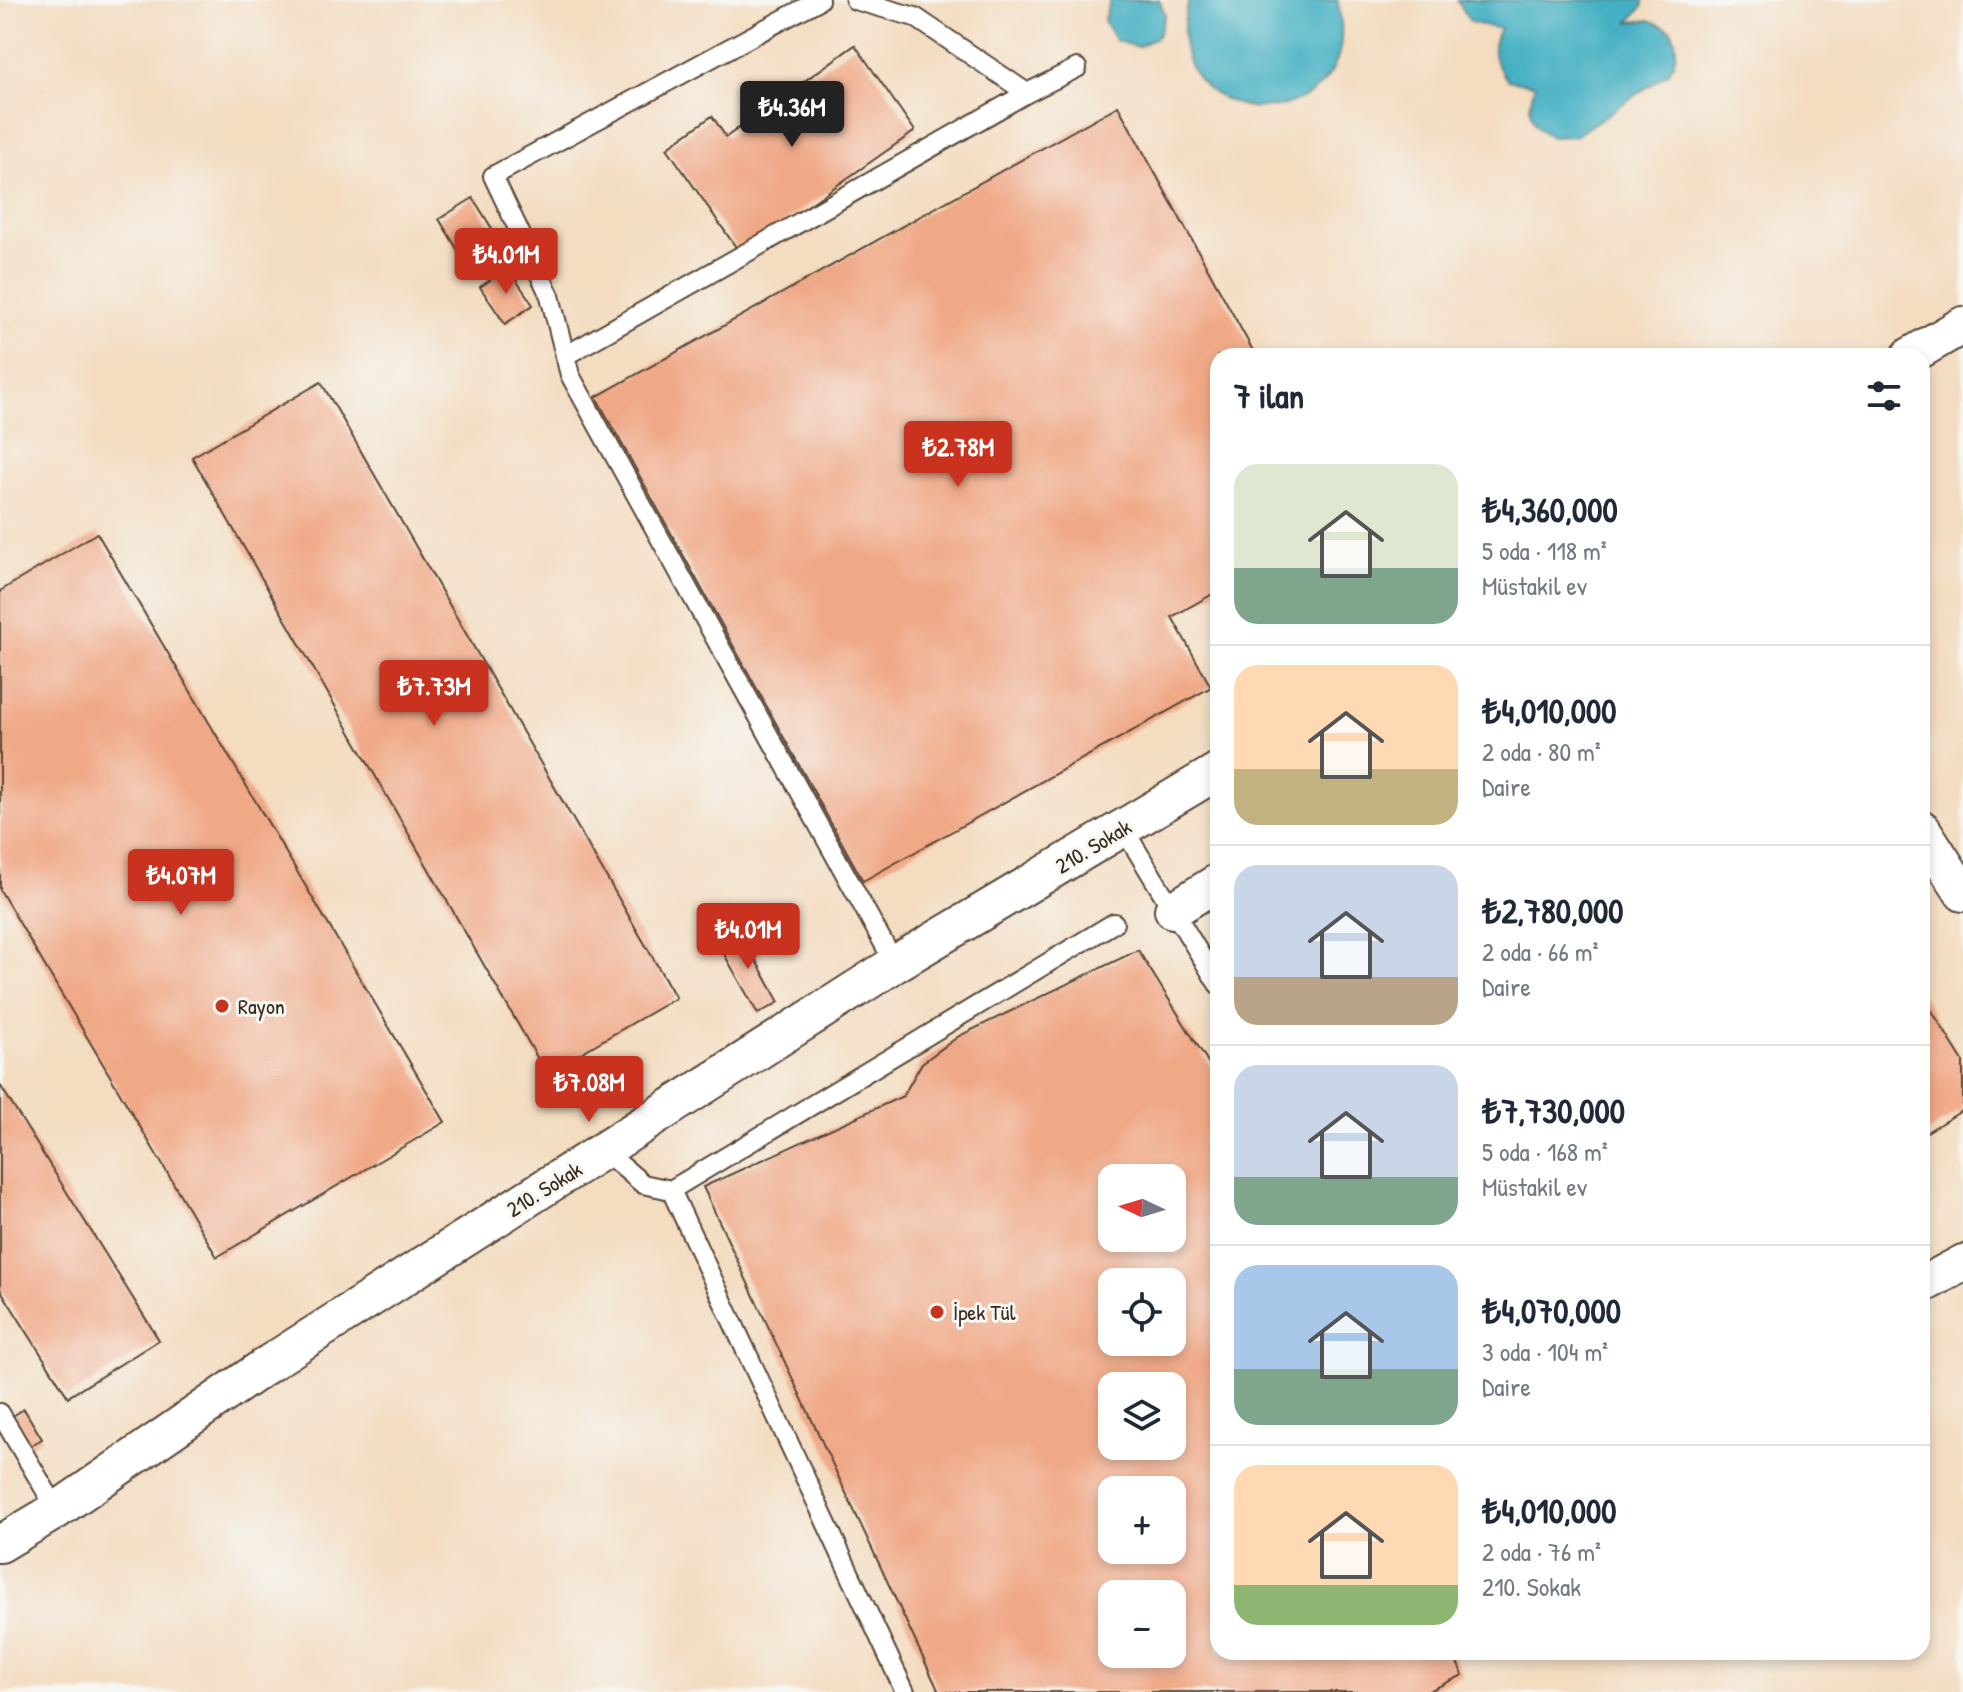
<!DOCTYPE html>
<html lang="tr">
<meta charset="utf-8">
<style>
:root{--surface:#fff;--page:#f6f6f7;--text:#1f2937;--muted:#747a83;--line:#e0e1e3;--accent:#c8321e}
body{margin:0;font-family:"Patrick Hand",sans-serif;background:var(--page);color:var(--text);height:100vh;display:flex;flex-direction:column;font-size:30px;white-space:nowrap}
*{box-sizing:border-box;margin:0}
p{font-size:26px;color:var(--muted)}
.icon{flex:none;width:44px;height:44px;fill:none;stroke:currentColor;stroke-width:2;stroke-linecap:round;stroke-linejoin:round}
.map{position:relative;flex:1;overflow:hidden}
.details{position:absolute;left:1210px;top:348px;width:720px;height:1312px;display:flex;flex-direction:column;background:var(--surface);border-radius:24px;box-shadow:0 4px 12px #0003}
.details>*{flex:none}
.needle{width:52px;rotate:274deg}
.fabs{position:absolute;left:1098px;top:1164px;display:grid;gap:16px}
.fabs a{display:grid;place-items:center;width:88px;height:88px;border-radius:16px;background:var(--surface);box-shadow:0 4px 12px #0003;font-size:40px}
.price{position:absolute;translate:-50% -68px;padding:0 18px;border-radius:8px;background:var(--accent);color:#fff;font-size:26px;line-height:52px;filter:drop-shadow(0 2px 4px #0008)}
.price::after{content:'';position:absolute;left:50%;top:48px;width:24px;height:18px;margin-left:-12px;background:inherit;clip-path:polygon(0 0,100% 0,50% 100%)}
.price.selected{background:#222;color:#fff}
ul{padding:0;list-style:none}
li{display:flex;align-items:center;gap:24px;height:200px;padding:0 24px}
li+li{border-top:2px solid var(--line)}
li span{display:grid;place-items:center;flex:none;width:224px;height:160px;border-radius:24px;color:#555}
li>.icon{margin-inline-start:auto}
span .icon{width:96px;height:96px;fill:#fffc;stroke-width:1}
li b{font-size:34px}
h2{display:flex;justify-content:space-between;align-items:center;height:96px;padding:0 24px;font-size:34px}
.map>svg:first-child{display:block}
.water{fill:#45b0c3;stroke:#406d70;stroke-width:2}
.building{fill:#f0a987;fill-rule:evenodd}
.lines{fill:none;stroke-linecap:round;stroke-linejoin:round}
.lane-casing{stroke:#574536;stroke-width:22}
.street-casing{stroke:#574536;stroke-width:40}
.lane{stroke:#fff;stroke-width:18}
.street{stroke:#fff;stroke-width:36}
.poi-dot{fill:#c8321e;stroke:#f6f6f2;stroke-width:3}
.labels{text-anchor:middle;dominant-baseline:central;stroke-width:6;stroke-linejoin:round;paint-order:stroke}
.street-label{font-size:22px;fill:#3b2a1e;stroke:#f6f6f2}
.poi-label{font-size:22px;fill:#3b2a1e;stroke:#f6f6f2;text-anchor:start}
</style>
<div class="map">
<svg width="1963" height="1692" viewBox="0 0 1963 1692">
<rect width="100%" height="100%" fill="#f6f6f2"/>
<filter id="ink" filterUnits="userSpaceOnUse"><feTurbulence type="fractalNoise" baseFrequency=".0125" numOctaves="2"/><feDisplacementMap in="SourceGraphic" scale="16" xChannelSelector="R" yChannelSelector="G"/><feConvolveMatrix kernelMatrix="1 2 1 2 8 2 1 2 1" color-interpolation-filters="sRGB"/></filter>
<filter id="wash" filterUnits="userSpaceOnUse"><feTurbulence type="fractalNoise" baseFrequency=".006" numOctaves="4" result="noise"/><feDisplacementMap in="SourceGraphic" scale="32" xChannelSelector="R" yChannelSelector="G"/><feGaussianBlur stdDeviation="1.8" result="paint"/><feColorMatrix in="noise" values="0 0 0 0 0 0 0 0 0 0 0 0 0 0 0 0 0 1.4 0 .05"/><feComposite in="paint" operator="in"/></filter>
<g filter="url(#wash)">
<rect width="100%" height="100%" fill="#f3dcc0"/>
<path class="water" d="M1110,0H1159L1165,15L1158,36L1138,47L1116,41L1104,21Z
M1189,0H1337C1375,146 1147,141 1189,0Z
M1457,0H1643V6L1629,22L1650,20L1671,30C1679,46 1677,58 1668,73L1575,136L1552,137C1527,125 1527,108 1535,85L1508,80C1493,64 1489,48 1500,29L1470,22Z"/>
<g id="blocks">
<path class="building" d="M855,45L915,131L740,253L667,148L712,116L726,137Z
M1118,106L1256,356H1218V591L1172,617L1211,687L863,881L596,397Z
M473,198L501,243L467,265L439,219Z
M508,268L533,305L505,324L480,287Z
M321,382L676,998L546,1073L192,457Z
M97,533L445,1122L217,1257L0,890V591Z
M738,928L779,1002L758,1014L716,940Z
M1138,950L1218,1078V1652H1452L1463,1675L1427,1692H939L703,1187L903,1096L922,1063L959,1036ZM1112,1178H1172V1238H1112ZM1112,1282H1172V1342H1112ZM1112,1386H1172V1446H1112ZM1112,1490H1172V1550H1112ZM1112,1594H1172V1654H1112Z
M1922,995L1963,1061V1110L1922,1135Z
M0,1085L159,1340L68,1397L0,1289Z
M24,1409L42,1439L28,1447L11,1417Z"/>
</g>
</g>
<g filter="url(#ink)">
<use href="#blocks" fill-opacity="0" stroke="#574536" stroke-width="2"/>
<g class="lines">
<g class="lane-casing">
<path id="lane" d="M819,0L493,176L550,296L570,375L895,964
M855,0L915,17L1027,93
M565,356L1027,93L1077,68
M1123,828L1218,984
M604,1151L643,1184L671,1190
M0,1413L57,1510
M905,1692L671,1190L1114,923"/>
</g>
<g class="street-casing">
<path id="street" d="M1910,356L1963,325
M1922,829L1963,893
M1173,910L1218,882
M1922,1285L1963,1263
M0,1544L57,1510L271,1362L895,964L1218,771"/>
</g>
<use href="#lane" class="lane"/>
<use href="#street" class="street"/>
</g>
</g>
<g class="poi-dot">
<circle cx="222" cy="1006" r="8"/>
<circle cx="937" cy="1312" r="8"/>
</g>
<g class="labels">
<g class="street-label">
<text transform="translate(1093 846) rotate(-31)">210. Sokak</text>
<text transform="translate(544 1189) rotate(-32)">210. Sokak</text>
</g>
<g class="poi-label">
<text x="238" y="1006">Rayon</text>
<text x="953" y="1312">İpek Tül</text>
</g>
</g>
</svg>
<div class="fabs">
<a><svg class="needle" viewBox="-14 -14 28 28"><path d="M0-13l5 13h-10z" fill="#e53935"/><path d="M0 13l5-13h-10z" fill="#747a83"/></svg></a>
<a><svg class="icon" aria-label="locate" viewBox="0 0 24 24"><circle cx="12" cy="12" r="6"/><path d="M12 2v4M12 18v4M2 12h4M18 12h4"/></svg></a>
<a><svg class="icon" aria-label="layers" viewBox="0 0 24 24"><path d="M12 4l9 5-9 5-9-5zM3 14l9 5 9-5"/></svg></a>
<a>+</a>
<a>−</a>
</div>
<b class="price selected" style="left:792px;top:149px">₺4.36M</b>
<b class="price" style="left:506px;top:296px">₺4.01M</b>
<b class="price" style="left:958px;top:489px">₺2.78M</b>
<b class="price" style="left:434px;top:728px">₺7.73M</b>
<b class="price" style="left:181px;top:917px">₺4.07M</b>
<b class="price" style="left:748px;top:971px">₺4.01M</b>
<b class="price" style="left:589px;top:1124px">₺7.08M</b>
<section class="details">
<h2>7 ilan<svg class="icon" aria-label="filters" viewBox="0 0 24 24"><path d="M4 7h16M4 17h16"/><circle cx="9" cy="7" r="2"/><circle cx="15" cy="17" r="2"/></svg></h2>
<ul>
<li><span style="background:linear-gradient(#dfe7d0 65%,#7fa58c 0)"><svg class="icon" aria-label="home" viewBox="0 0 24 24"><path d="M3 11l9-7 9 7M6 9v11h12V9"/></svg></span><div><b>₺4,360,000</b><p>5 oda · 118 m²</p><p>Müstakil ev</p></div></li>
<li><span style="background:linear-gradient(#ffd9b3 65%,#c2b280 0)"><svg class="icon" aria-label="home" viewBox="0 0 24 24"><path d="M3 11l9-7 9 7M6 9v11h12V9"/></svg></span><div><b>₺4,010,000</b><p>2 oda · 80 m²</p><p>Daire</p></div></li>
<li><span style="background:linear-gradient(#c9d6e8 70%,#b9a48a 0)"><svg class="icon" aria-label="home" viewBox="0 0 24 24"><path d="M3 11l9-7 9 7M6 9v11h12V9"/></svg></span><div><b>₺2,780,000</b><p>2 oda · 66 m²</p><p>Daire</p></div></li>
<li><span style="background:linear-gradient(#c9d6e8 70%,#7fa58c 0)"><svg class="icon" aria-label="home" viewBox="0 0 24 24"><path d="M3 11l9-7 9 7M6 9v11h12V9"/></svg></span><div><b>₺7,730,000</b><p>5 oda · 168 m²</p><p>Müstakil ev</p></div></li>
<li><span style="background:linear-gradient(#a9c7e8 65%,#7fa58c 0)"><svg class="icon" aria-label="home" viewBox="0 0 24 24"><path d="M3 11l9-7 9 7M6 9v11h12V9"/></svg></span><div><b>₺4,070,000</b><p>3 oda · 104 m²</p><p>Daire</p></div></li>
<li><span style="background:linear-gradient(#ffd9b3 75%,#8fb573 0)"><svg class="icon" aria-label="home" viewBox="0 0 24 24"><path d="M3 11l9-7 9 7M6 9v11h12V9"/></svg></span><div><b>₺4,010,000</b><p>2 oda · 76 m²</p><p>210. Sokak</p></div></li>
</ul>
</section>
</div>
